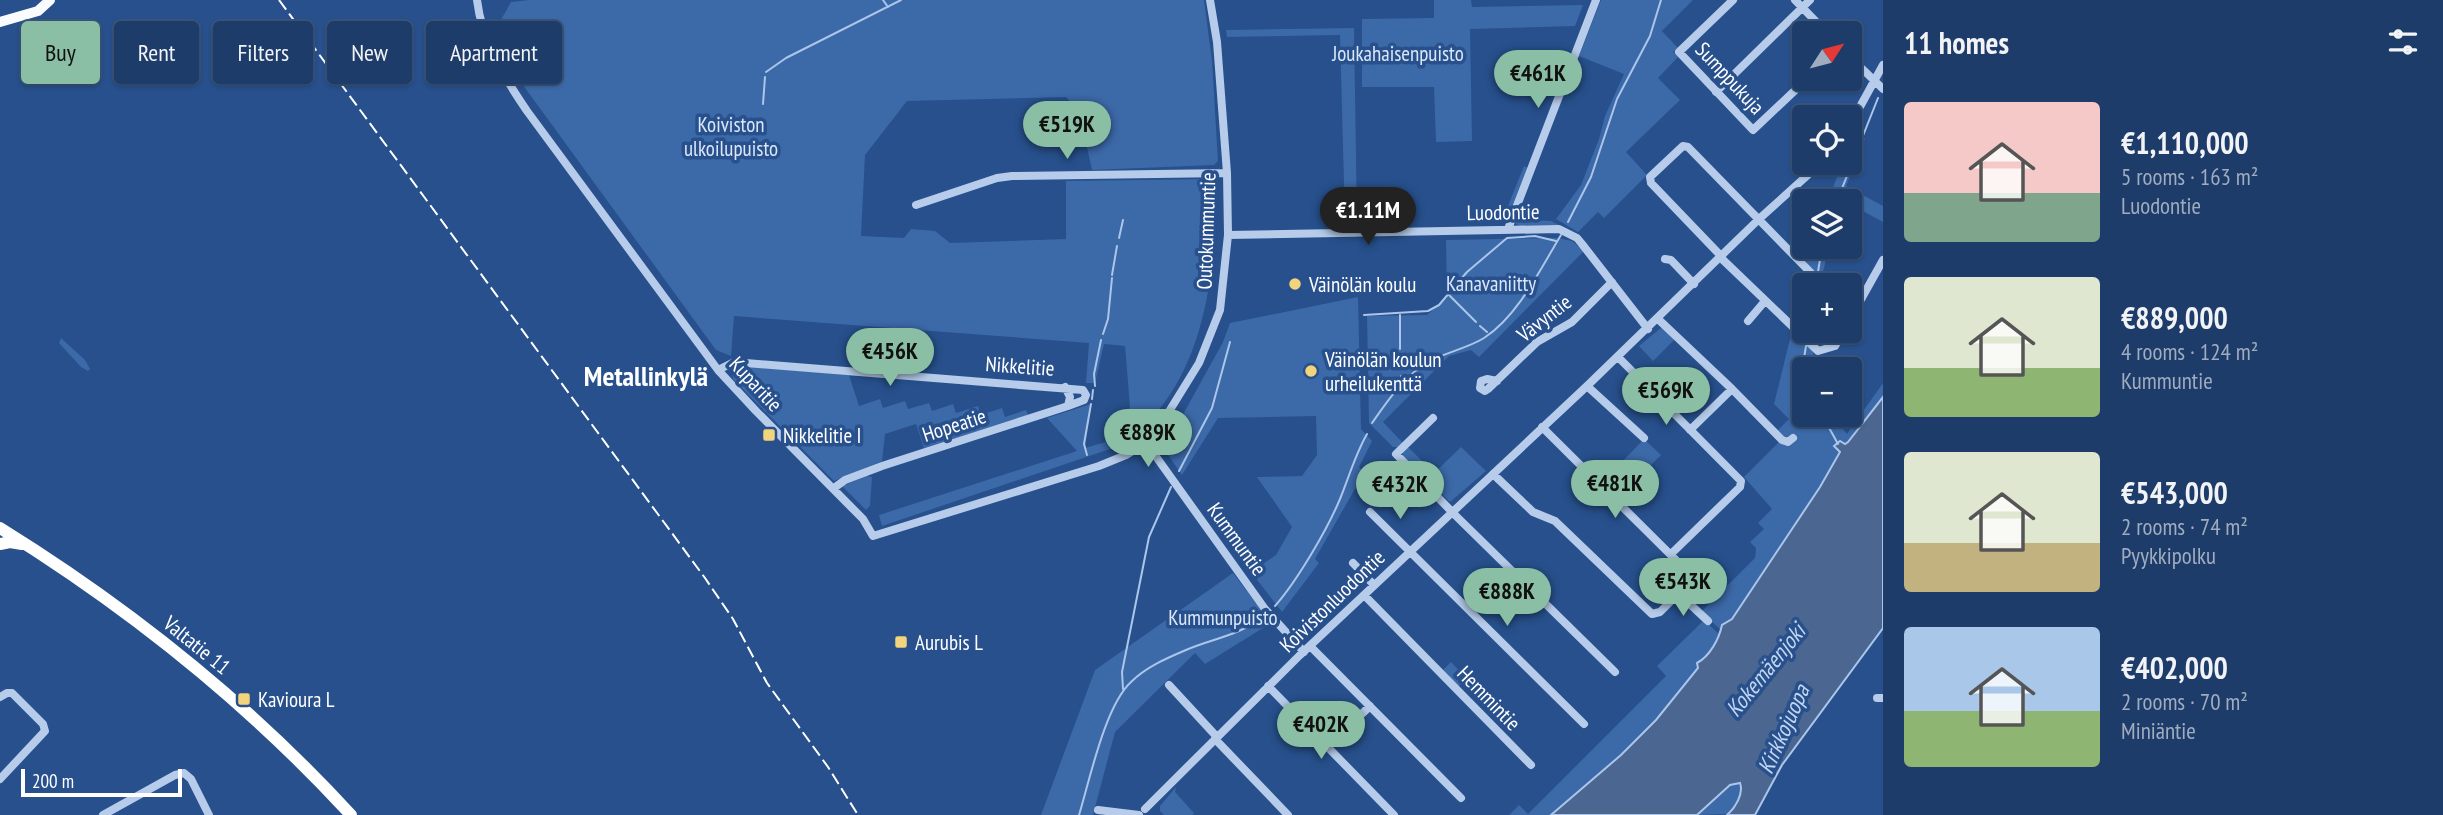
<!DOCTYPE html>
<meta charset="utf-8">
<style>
:root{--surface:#1d3c69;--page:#25436f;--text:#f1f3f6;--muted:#a0adc0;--line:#3b567d;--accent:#8abfa5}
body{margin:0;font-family:"PT Sans Narrow",sans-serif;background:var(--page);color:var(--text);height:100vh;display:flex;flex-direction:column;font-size:26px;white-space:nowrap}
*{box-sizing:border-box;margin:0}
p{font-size:23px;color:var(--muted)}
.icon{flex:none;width:38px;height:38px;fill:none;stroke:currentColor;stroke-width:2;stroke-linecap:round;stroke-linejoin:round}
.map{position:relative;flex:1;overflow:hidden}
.sheet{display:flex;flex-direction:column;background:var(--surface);width:560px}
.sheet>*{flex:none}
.top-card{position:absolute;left:21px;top:21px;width:665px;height:63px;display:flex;gap:14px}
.needle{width:46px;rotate:54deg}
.buttons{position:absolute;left:1792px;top:21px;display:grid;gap:14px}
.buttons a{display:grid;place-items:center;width:70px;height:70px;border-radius:7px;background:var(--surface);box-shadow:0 2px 5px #0004,0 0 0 2px var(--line);font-size:35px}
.scale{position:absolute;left:21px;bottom:18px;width:161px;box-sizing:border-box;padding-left:7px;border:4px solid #fff;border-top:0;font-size:19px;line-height:24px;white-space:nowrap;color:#fff;-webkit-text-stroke:5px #27508c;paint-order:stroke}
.price{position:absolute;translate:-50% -60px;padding:0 16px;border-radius:24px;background:var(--accent);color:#111;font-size:23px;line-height:46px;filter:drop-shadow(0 2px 4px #0008)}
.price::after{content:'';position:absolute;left:50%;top:42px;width:21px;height:16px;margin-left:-10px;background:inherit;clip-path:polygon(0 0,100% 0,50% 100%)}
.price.current{background:#222;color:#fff}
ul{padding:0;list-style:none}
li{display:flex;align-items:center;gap:21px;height:175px;padding:0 21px}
li span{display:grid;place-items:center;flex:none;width:196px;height:140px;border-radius:7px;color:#555}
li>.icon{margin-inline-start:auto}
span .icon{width:84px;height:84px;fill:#fffc;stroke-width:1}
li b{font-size:30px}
h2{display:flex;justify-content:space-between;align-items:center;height:84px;padding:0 21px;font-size:30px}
.tag{padding:0 24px;border-radius:7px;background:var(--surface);box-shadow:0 2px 5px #0004,0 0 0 2px var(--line);font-size:24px;line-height:63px}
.tag.current{background:var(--accent);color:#111}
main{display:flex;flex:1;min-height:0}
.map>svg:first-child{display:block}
.green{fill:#3c69a8}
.water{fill:#4a6691;stroke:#abc6ea;stroke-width:2}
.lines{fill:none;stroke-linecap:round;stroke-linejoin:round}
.stream{stroke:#abc6ea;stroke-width:2}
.minor{stroke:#b6ccea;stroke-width:8}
.major{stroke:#fafbfe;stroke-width:10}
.highway{stroke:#fff;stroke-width:12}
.rail{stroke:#fff;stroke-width:2;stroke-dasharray:12 5;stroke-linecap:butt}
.poi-dot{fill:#f2d47c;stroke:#27508c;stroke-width:2.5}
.labels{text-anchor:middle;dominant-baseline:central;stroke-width:7;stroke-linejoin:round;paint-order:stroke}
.park-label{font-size:21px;fill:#dae7f8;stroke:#27508c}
.street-label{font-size:21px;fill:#fff;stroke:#27508c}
.poi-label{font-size:21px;fill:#fff;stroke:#27508c;text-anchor:start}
.water-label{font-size:23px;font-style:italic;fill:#c2d6f1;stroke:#27508c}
.district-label{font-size:28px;font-weight:bold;fill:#fff;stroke:#27508c}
</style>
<main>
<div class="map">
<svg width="1883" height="815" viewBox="0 0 1883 815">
<rect width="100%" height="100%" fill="#27508c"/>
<path class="green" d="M530,0H1204L1212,61L1218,161L1214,165L1092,170L1079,111L1066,97L907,101L865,155L861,236L904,238L911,229L935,231L950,243L1066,239V181L1212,179C1218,197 1215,220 1214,238C1210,315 1187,408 1113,448L882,526L879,515L1077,451L1047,418L1091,404L1085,448L1109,441L1130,407L1125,346L1104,344L1095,383H1086L1089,343L734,316L731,356L716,350L504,59L498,25L511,2Z
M1434,0H1471L1472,7L1583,5L1575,26L1470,29L1472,141L1436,142L1434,87H1362V19L1434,18Z
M1601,0H1693L1662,31L1678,48L1673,52L1678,57L1658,78L1680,100L1626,152L1647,175L1604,218L1598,212L1578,232L1556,219L1581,185L1599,139L1605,116L1624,74L1579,56Z
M1354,28L1357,222H1345L1340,35L1227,37L1226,30Z
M1859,132L1865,139L1846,186L1883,206V222L1850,204V201L1841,199L1840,201H1828L1840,169L1833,163H1850V141Z
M1524,166L1528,168L1510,214L1507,213L1506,211Z
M1515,219L1551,221L1574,233L1520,226L1516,224Z
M1557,238L1572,241L1584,251L1479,357L1471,350L1449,356L1383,422L1403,443L1398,447H1393L1369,423L1367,316L1427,315L1447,298L1446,240Z
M1812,247H1829L1822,276L1824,285H1804V331H1816L1813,351L1815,369H1804V415H1832L1847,434L1883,383V397L1866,420L1859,425L1848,442L1834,446L1840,452L1820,487L1732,619L1722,625L1721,630L1701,612L1755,558L1756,548L1750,542L1764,529L1758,523L1772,509L1744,477L1779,442L1773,435L1789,419L1774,404L1806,274V263Z
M1358,297L1361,429L1372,441L1359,467L1364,473L1315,559L1319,563L1282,612L1251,572L1276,555L1292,527L1257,477L1302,476L1317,455L1316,416L1218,418L1182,475L1168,455L1165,447L1223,342L1230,323Z
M1662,327L1676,338L1653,361L1639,346Z
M61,338L85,360L90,369L88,371L81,367L59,343Z
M746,366L849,375L859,406L880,399L883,408L905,401L908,409L929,403L932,411L953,404L956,413L978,406L981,415L1002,408L1005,417L1026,410L1028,415L924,448L916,424L885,434L882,461L834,481L733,379L732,370Z
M1644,439L1661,455L1633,483L1616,468Z
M1408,447L1434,473L1461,447L1486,471L1450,502L1403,457V452Z
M867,476L872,477L870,506L866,510L842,486Z
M1233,573L1271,623L1205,664L1195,653L1115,732L1093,815H1041L1095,670Z
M1704,620L1720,635C1714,645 1708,658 1698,663V668L1656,720L1621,755L1551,815H1509L1519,805L1528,814L1666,676L1657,666Z
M1451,662L1467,679L1458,687L1443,670Z
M1740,783C1743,794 1736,805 1729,814L1697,815L1731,785Z
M1176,787L1175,792L1194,813L1192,815H1164L1160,811V806Z"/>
<path class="water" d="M1883,397V628L1782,765L1755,815H1727C1735,808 1744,794 1740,783L1730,785L1697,815H1551L1621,755L1656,720L1698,668L1697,663C1710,656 1719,639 1722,625L1732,619L1820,487L1840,452L1834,446L1840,441L1845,444L1848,442Z"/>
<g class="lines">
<path class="stream" d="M883,0L888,7
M766,72L786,58L901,0
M763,104L765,77
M1837,201L1878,98
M1568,222L1591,177L1617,99L1650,36L1661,0
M1119,238L1123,220
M1818,272L1822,247
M1112,275L1117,246
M1817,285L1818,281
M1449,295L1476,322
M1364,315L1428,311L1439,305L1467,272L1507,238L1535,236L1556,241
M1400,315V349
M1480,326L1487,332
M1103,334L1108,319L1112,278
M1400,355L1401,369
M1401,376V385
M1804,382L1801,376L1806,346
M1095,386L1094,374L1101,340
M1092,399L1093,390
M1822,415L1838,444
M1372,423C1388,400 1405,375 1430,361C1447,352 1468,348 1484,338C1518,316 1541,268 1561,235
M1087,455L1084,444L1091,404
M1179,471L1212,408L1230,342
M1275,606C1297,581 1327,530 1340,499C1349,477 1355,455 1367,434
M1123,689L1122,672L1149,537L1171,487
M1079,815C1090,779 1105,706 1131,682C1146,667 1167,658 1186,650C1214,638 1239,636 1264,616"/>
<path class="minor" d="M477,0C482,42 504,77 527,111L718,370L756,411L863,519L873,536L1099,466L1126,455L1152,439L1199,363L1220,310L1228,235L1227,173L1217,42L1210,0
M1733,0L1679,52L1753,130L1807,79
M1795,0L1827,33
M1850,57L1883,89
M1716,92L1810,0
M1850,125L1883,65
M916,205L997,178L1012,176L1227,173
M1508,229L1596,0
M1228,235L1559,229L1577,238L1582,244L1648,329
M1722,257L1651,183L1650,177L1683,146L1688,147L1813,275L1837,285
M1721,258L1818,351L1835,346L1843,331
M1665,259L1671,260L1694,284
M1850,292L1862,298
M1658,319L1732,389L1782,440L1788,442L1793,438
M1850,319L1883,260
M1748,321L1765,301
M1618,357L1741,481L1740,487L1671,554
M718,370L734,362L1083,390L1086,395L1084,400L1068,406
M1497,381L1487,379L1481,381L1480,388L1485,391L1488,389L1537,342L1572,322L1612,282
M1587,386L1644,438
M1433,418L1396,454L1455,515L1615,672
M1690,430L1732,389
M1147,444L1265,609L1304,652
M1493,474L1533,512L1555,521L1652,614L1660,612L1694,578L1542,427
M834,488L845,480L882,466L1068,406L1070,397L1065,387
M1370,512L1584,724
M1353,563L1374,585
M1679,594L1708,621
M1364,595L1531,765
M1310,646L1461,798
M1169,685L1217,737
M1268,686L1394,815
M0,697L7,693H12L43,724L45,731L0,779
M1877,698H1883
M1344,731L1370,706
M1215,739L1288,815
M1145,809L1300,655L1587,386L1759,219L1821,163
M1098,810L1139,815
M103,815L175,775L184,773L191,779L209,815"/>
<path class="major" d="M0,22L38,11L50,0"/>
<path class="highway" d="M0,528C129,608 248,703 351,815
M0,544L10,542L22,544"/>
<path class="rail" d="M279,0L705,578L733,619L767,683L828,767L858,815"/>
</g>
<g class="poi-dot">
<circle cx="1295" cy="284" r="7"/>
<circle cx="1311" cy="371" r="7"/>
<rect x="762" y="428" width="14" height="14" rx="3.5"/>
<rect x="894" y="635" width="14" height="14" rx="3.5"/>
<rect x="237" y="692" width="14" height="14" rx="3.5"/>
</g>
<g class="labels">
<g class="park-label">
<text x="1398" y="53">Joukahaisenpuisto</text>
<text x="731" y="124">Koiviston<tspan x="731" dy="24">ulkoilupuisto</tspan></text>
<text x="1491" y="283">Kanavaniitty</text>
<text x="1223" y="617">Kummunpuisto</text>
</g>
<g class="street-label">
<text transform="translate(1730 78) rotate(47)">Sumppukuja</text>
<text transform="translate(1503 212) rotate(-1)">Luodontie</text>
<text transform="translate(1206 231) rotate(-88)">Outokummuntie</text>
<text transform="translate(1544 318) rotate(-38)">Vävyntie</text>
<text transform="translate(1020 366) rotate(4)">Nikkelitie</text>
<text transform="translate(756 384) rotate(47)">Kuparitie</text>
<text transform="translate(954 425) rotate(-18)">Hopeatie</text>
<text transform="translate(1237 539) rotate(54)">Kummuntie</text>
<text transform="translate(1332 601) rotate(-44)">Koivistonluodontie</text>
<text transform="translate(197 645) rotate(39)">Valtatie 11</text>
<text transform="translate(1489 698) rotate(46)">Hemmintie</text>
</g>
<g class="poi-label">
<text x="1309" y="284">Väinölän koulu</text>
<text x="1325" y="359">Väinölän koulun<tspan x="1325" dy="24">urheilukenttä</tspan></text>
<text x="783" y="435">Nikkelitie I</text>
<text x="915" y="642">Aurubis L</text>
<text x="258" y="699">Kavioura L</text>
</g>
<g class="water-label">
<text transform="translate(1765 670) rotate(-51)">Kokemäenjoki</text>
<text transform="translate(1783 729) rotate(-66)">Kirkkojuopa</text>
</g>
<g class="district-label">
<text x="646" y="375">Metallinkylä</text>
</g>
</g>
</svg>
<div class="buttons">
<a><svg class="needle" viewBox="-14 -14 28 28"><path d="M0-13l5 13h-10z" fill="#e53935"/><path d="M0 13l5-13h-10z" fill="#a0adc0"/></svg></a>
<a><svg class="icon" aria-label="locate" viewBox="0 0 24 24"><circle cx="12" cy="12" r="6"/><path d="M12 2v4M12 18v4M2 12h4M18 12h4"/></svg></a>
<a><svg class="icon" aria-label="layers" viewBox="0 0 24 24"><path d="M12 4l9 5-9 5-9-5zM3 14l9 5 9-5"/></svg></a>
<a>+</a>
<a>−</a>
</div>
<div class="scale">200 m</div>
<b class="price" style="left:1538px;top:110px">€461K</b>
<b class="price" style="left:1067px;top:161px">€519K</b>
<b class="price current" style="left:1368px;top:247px">€1.11M</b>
<b class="price" style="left:890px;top:388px">€456K</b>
<b class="price" style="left:1666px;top:427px">€569K</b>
<b class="price" style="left:1148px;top:469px">€889K</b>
<b class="price" style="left:1615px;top:520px">€481K</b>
<b class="price" style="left:1400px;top:521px">€432K</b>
<b class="price" style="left:1683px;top:618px">€543K</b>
<b class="price" style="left:1507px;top:628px">€888K</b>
<b class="price" style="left:1321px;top:761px">€402K</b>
<div class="top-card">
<a class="tag current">Buy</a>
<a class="tag">Rent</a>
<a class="tag">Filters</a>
<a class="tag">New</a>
<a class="tag">Apartment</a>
</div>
</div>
<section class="sheet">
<h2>11 homes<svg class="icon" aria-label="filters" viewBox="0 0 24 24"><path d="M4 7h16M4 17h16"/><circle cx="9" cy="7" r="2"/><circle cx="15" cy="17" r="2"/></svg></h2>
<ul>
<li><span style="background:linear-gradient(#f6c9c9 65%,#7fa58c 0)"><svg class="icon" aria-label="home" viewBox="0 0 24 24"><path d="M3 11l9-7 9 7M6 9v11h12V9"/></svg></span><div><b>€1,110,000</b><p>5 rooms · 163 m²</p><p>Luodontie</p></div></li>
<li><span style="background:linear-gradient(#dfe7d0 65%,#8fb573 0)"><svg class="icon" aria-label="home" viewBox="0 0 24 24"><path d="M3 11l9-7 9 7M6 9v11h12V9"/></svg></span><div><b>€889,000</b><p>4 rooms · 124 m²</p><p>Kummuntie</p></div></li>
<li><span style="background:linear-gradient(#dfe7d0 65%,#c2b280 0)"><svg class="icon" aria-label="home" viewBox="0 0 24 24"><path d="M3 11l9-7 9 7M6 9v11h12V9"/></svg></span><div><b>€543,000</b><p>2 rooms · 74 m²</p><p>Pyykkipolku</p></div></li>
<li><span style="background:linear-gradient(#a9c7e8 60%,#8fb573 0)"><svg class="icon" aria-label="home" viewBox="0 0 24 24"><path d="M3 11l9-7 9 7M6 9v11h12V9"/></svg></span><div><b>€402,000</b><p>2 rooms · 70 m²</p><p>Miniäntie</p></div></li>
</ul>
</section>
</main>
